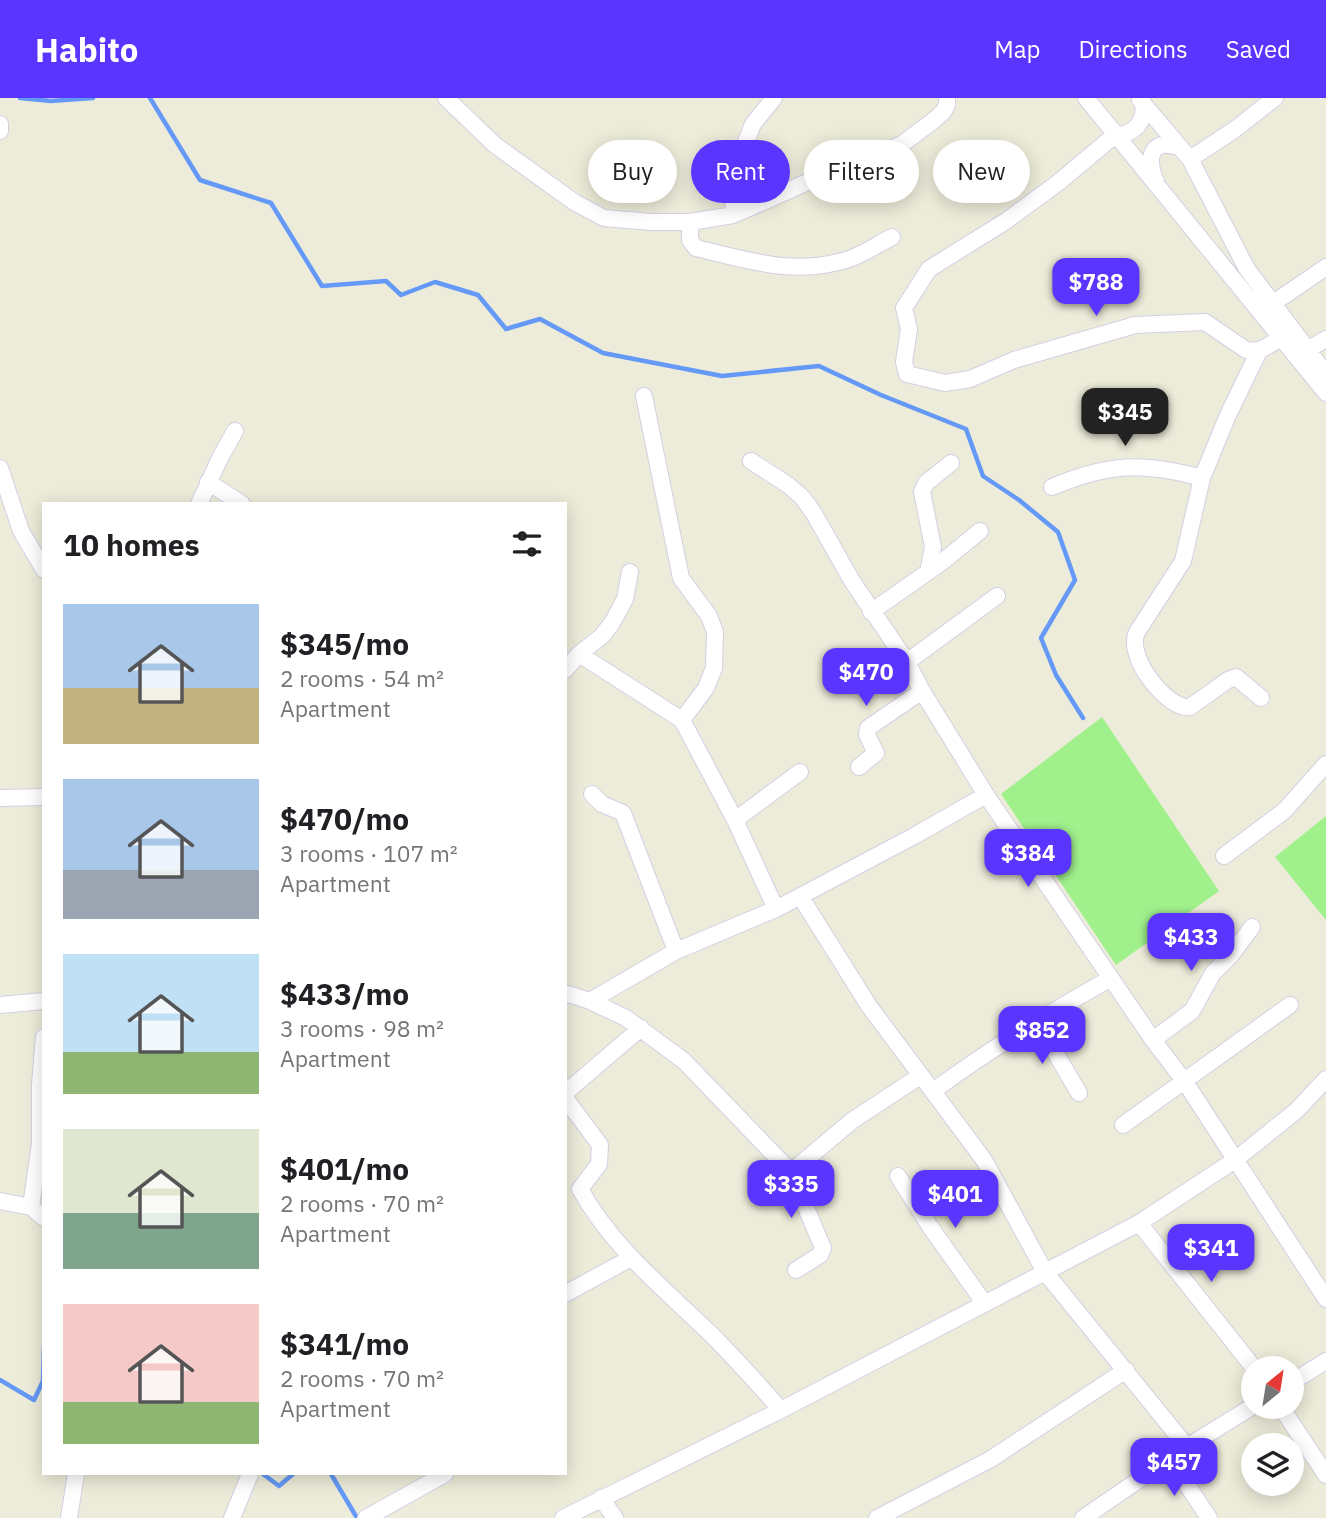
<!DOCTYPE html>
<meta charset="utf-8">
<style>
:root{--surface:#fff;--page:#f6f6f6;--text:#202124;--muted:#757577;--accent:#5a34ff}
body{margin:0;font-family:"IBM Plex Sans",sans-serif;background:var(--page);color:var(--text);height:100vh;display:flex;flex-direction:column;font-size:26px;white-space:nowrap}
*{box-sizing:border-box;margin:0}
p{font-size:23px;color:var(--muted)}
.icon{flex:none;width:38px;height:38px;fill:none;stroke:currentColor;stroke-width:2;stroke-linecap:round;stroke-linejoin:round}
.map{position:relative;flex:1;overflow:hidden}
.drawer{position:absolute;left:42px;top:404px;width:525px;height:973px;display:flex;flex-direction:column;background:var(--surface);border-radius:0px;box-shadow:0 4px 18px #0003}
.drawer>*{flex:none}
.banner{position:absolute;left:588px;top:42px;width:632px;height:63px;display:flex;gap:14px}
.needle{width:46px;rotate:30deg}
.tools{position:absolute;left:1241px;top:1258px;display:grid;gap:14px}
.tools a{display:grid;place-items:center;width:63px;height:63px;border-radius:50%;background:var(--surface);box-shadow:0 4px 18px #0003;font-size:35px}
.price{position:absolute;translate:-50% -60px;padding:0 16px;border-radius:14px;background:var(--accent);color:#fff;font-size:23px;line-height:46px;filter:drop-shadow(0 2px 4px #0008)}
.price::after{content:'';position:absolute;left:50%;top:42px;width:21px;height:16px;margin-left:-10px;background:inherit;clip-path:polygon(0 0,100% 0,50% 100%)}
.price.current{background:#222;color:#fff}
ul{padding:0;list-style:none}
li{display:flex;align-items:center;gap:21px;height:175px;padding:0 21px}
li span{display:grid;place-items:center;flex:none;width:196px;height:140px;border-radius:0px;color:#555}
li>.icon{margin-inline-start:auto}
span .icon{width:84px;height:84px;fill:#fffc;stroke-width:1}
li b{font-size:30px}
h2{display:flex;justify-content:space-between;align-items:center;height:84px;padding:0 21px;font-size:30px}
.chip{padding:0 24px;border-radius:32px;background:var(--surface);box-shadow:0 4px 18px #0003;font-size:24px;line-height:63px}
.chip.current{background:var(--accent);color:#fff}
header{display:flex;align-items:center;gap:42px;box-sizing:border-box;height:98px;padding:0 35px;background:var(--accent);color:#fff}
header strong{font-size:33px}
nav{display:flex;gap:38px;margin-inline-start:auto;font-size:24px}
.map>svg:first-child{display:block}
.pitch{fill:#a0f08c}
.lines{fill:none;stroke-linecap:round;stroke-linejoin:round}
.stream{stroke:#6499f7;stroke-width:4.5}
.minor-casing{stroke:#d3cfe3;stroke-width:18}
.minor{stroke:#fff;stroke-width:16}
</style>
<header>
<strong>Habito</strong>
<nav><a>Map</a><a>Directions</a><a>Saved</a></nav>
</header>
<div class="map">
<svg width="1326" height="1420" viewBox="0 0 1326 1420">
<rect width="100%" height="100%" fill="#edecda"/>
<path class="pitch" d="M1102,619L1219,793L1116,867L1001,696Z
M1326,718V822L1275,759Z"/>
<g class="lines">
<path class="stream" d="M20,0L51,3L93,0
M150,0L200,82L271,105L322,188L386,183L401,197L435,184L478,197L506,231L540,221L603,255L722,278L819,268L881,297L966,331L983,378L1019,402L1058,434L1075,482L1041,540L1056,577L1083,620
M0,1282L34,1302L43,1283L44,1248
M263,1376L279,1388L293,1376
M331,1376L357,1420"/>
<g class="minor-casing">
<path id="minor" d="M446,0L495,47L574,104L604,120L652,124H690L733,117L837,71L866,62L902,46L933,23L943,14L947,7V0
M1086,0L1326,295
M1140,2L1190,61L1247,171L1326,276
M1143,5C1146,24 1134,37 1115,37L1059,84L1006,123L929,171L904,210L909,231L904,264L907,276L945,285L970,281L1014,262L1135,227L1205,224L1246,252C1260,255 1269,247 1281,240
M0,33V26
M1190,61L1234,32L1275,0
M1156,84C1146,59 1150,39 1181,50
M733,117L735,71L753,26L774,0
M690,124V142L696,150C748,162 795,179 849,161C864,156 878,146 892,139
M1272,206L1326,169
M1307,252L1326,241
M1259,253L1228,317L1202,380L1183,463L1137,534C1125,558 1167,612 1190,609L1228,582L1236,579L1261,600
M644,298L681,480L709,518L715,534L714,570L706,590L682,622L735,722L776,811
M751,363L788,387L802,399L813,414L852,483L907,564L922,593L986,697L1153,942L1185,984L1326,1201
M0,370L21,433L44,472
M208,384L242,406
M1052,389C1109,365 1143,364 1202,380
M199,406L220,360L235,333
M928,474L933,449L922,394L926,385L951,365
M871,514L942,464L980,433
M579,556L682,622
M907,564L997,498
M565,572L579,556L602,538L612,525L625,501L630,474
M859,669L876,655L867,637L868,630L922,593
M592,696L602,706L623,715L676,853
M0,700L44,699
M735,722L800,674
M1224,758L1284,713L1326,666
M800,798L869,908L984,1062L1045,1174L1187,1349
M565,895L590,903L676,853L776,811L914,738L986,697
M590,903L626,920L684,963L791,1074L853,1022L920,978
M0,907L44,903
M1036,922L1079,995
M1153,942L1192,913L1213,875L1231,857L1252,829
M933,993C990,951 1049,915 1111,880
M565,995L641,930
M565,1000L600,1047L599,1066L580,1091C613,1151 667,1193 716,1241C738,1264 760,1288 781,1312
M1123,1027L1290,907
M791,1074L823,1150L820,1157L796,1172
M898,1078L931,1130L985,1206
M0,1103L31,1109L44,1120
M31,1109L40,1045V987L44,939
M1139,1125L1254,1270
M565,1196L631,1160
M1292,1284L1326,1263
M1281,1309L1326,1377
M1170,1361L1209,1420
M601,1400L615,1420
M69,1420L76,1376
M232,1420L250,1376
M366,1420L445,1376
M563,1420L781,1312L1139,1125L1235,1062L1296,1013L1326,981
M877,1420L991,1361L1126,1272
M1083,1420L1187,1349L1253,1308"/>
</g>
<use href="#minor" class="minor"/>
</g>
</svg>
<div class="tools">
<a><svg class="needle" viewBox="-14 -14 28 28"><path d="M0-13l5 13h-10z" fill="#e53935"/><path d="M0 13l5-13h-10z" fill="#757577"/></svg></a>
<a><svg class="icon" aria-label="layers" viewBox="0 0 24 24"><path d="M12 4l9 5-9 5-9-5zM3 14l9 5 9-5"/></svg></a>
</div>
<b class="price" style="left:1096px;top:220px">$788</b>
<b class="price current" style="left:1125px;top:350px">$345</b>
<b class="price" style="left:866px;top:610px">$470</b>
<b class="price" style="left:1028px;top:791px">$384</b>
<b class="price" style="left:1191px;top:875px">$433</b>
<b class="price" style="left:1042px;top:968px">$852</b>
<b class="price" style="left:791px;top:1122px">$335</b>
<b class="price" style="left:955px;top:1132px">$401</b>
<b class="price" style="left:1211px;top:1186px">$341</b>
<b class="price" style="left:1174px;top:1400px">$457</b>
<div class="banner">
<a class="chip">Buy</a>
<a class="chip current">Rent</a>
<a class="chip">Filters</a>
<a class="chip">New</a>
</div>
<section class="drawer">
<h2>10 homes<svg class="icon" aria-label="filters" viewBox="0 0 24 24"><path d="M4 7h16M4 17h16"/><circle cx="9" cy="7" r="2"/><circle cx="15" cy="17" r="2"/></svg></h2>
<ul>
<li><span style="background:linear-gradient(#a9c7e8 60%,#c2b280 0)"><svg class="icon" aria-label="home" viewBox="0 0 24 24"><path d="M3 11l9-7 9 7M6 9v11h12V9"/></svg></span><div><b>$345/mo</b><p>2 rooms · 54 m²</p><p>Apartment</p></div></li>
<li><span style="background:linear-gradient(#a9c7e8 65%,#9aa5b1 0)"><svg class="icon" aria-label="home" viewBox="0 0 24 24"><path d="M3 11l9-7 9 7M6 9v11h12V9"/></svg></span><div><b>$470/mo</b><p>3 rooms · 107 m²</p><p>Apartment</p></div></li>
<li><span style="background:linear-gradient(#bfe0f5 70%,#8fb573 0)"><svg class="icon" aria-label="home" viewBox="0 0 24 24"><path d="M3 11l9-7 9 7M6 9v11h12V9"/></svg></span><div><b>$433/mo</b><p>3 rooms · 98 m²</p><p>Apartment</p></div></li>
<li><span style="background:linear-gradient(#dfe7d0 60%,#7fa58c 0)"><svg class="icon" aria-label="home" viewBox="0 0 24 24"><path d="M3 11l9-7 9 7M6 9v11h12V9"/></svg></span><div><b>$401/mo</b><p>2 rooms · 70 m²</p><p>Apartment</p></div></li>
<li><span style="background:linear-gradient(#f6c9c9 70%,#8fb573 0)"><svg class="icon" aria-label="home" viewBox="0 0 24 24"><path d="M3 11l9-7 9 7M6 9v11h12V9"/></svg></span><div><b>$341/mo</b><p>2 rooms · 70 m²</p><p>Apartment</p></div></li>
</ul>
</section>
</div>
